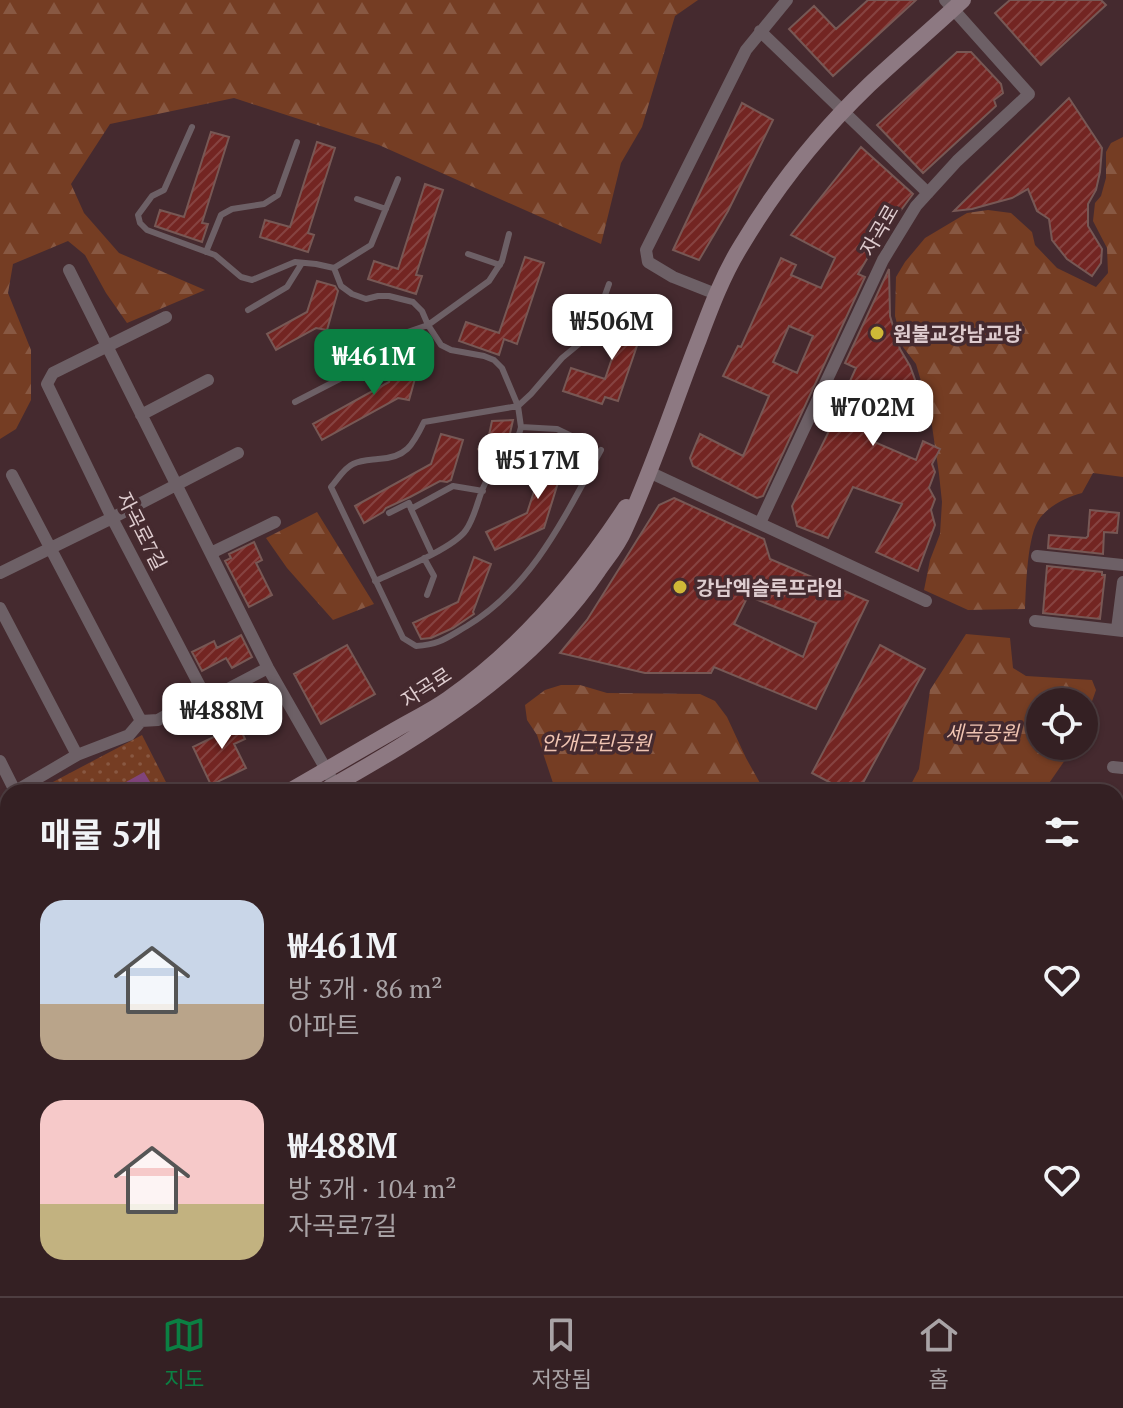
<!DOCTYPE html>
<html lang="ko">
<meta charset="utf-8">
<style>
:root{--surface:#342023;--page:#3c282b;--text:#f1f3f6;--muted:#a9a3a6;--line:#4e3e41;--accent:#0b8043}
body{margin:0;font-family:"PT Serif","Noto Sans KR",serif;background:var(--page);color:var(--text);height:100vh;display:flex;flex-direction:column;font-size:30px;white-space:nowrap}
*{box-sizing:border-box;margin:0}
p{font-size:26px;color:var(--muted)}
.icon{flex:none;width:44px;height:44px;fill:none;stroke:currentColor;stroke-width:2;stroke-linecap:round;stroke-linejoin:round}
.map{position:relative;flex:1;overflow:hidden}
.panel{position:absolute;left:0px;top:784px;width:1124px;height:512px;display:flex;flex-direction:column;background:var(--surface);border-radius:24px 24px 0 0;box-shadow:0 2px 6px #0004,0 0 0 2px var(--line)}
.panel>*{flex:none}
.controls{position:absolute;left:1026px;top:688px;display:grid;gap:16px}
.controls a{display:grid;place-items:center;width:72px;height:72px;border-radius:50%;background:var(--surface);box-shadow:0 2px 6px #0004,0 0 0 2px var(--line);font-size:40px}
.price{position:absolute;translate:-50% -68px;padding:0 18px;border-radius:16px;background:#fff;color:#222;font-size:26px;line-height:52px;filter:drop-shadow(0 2px 4px #0008)}
.price::after{content:'';position:absolute;left:50%;top:48px;width:24px;height:18px;margin-left:-12px;background:inherit;clip-path:polygon(0 0,100% 0,50% 100%)}
.price.on{background:var(--accent);color:#fff}
ul{padding:0;list-style:none}
li{display:flex;align-items:center;gap:24px;height:200px;padding:0 40px}
li span{display:grid;place-items:center;flex:none;width:224px;height:160px;border-radius:24px;color:#555}
li>.icon{margin-inline-start:auto}
span .icon{width:96px;height:96px;fill:#fffc;stroke-width:1}
li b{font-size:34px}
h2{display:flex;justify-content:space-between;align-items:center;height:96px;padding:0 40px;font-size:34px}
.tab-bar{display:flex;justify-content:space-around;align-items:center;height:112px;border-top:2px solid var(--line);background:var(--surface);font-size:22px;color:var(--muted)}
.tab-bar a{display:grid;justify-items:center;gap:4px}
.tab-bar .on{color:var(--accent)}
.map>svg:first-child{display:block}
.grass{fill:url(#grass-dots)}
.forest{fill:url(#forest-firs)}
.water{fill:url(#water-waves)}
.building{fill:url(#building-hatch);stroke:#775855;stroke-width:2;fill-rule:evenodd}
.lines{fill:none;stroke-linecap:round;stroke-linejoin:round}
.lane{stroke:#6d6066;stroke-width:6}
.street{stroke:#6d6066;stroke-width:12}
.secondary{stroke:#8d7982;stroke-width:16}
.poi-dot{fill:#cfb837;stroke:#452a2f;stroke-width:3}
.labels{text-anchor:middle;dominant-baseline:central;stroke-width:7;stroke-linejoin:round;paint-order:stroke}
.street-label{font-size:20px;fill:#decccf;stroke:#452a2f}
.poi-label{font-size:20px;font-weight:bold;fill:#decccf;stroke:#452a2f;text-anchor:start}
.park-label{font-size:20px;font-style:italic;fill:#f1c5b3;stroke:#452a2f}
</style>
<div class="map">
<svg width="1123" height="1296" viewBox="0 0 1123 1296">
<defs>
<pattern id="grass-dots" width="8" height="8" patternUnits="userSpaceOnUse" patternTransform="scale(2)"><rect width="8" height="8" fill="#753d23"/><path d="M2 2h.1M6 6h.1" fill="none" stroke="#885842" stroke-width="1.8" stroke-linecap="round"/></pattern>
<pattern id="forest-firs" width="22" height="20" patternUnits="userSpaceOnUse" patternTransform="scale(2)"><rect width="22" height="20" fill="#753d23"/><path d="M5 1l3.5 6h-7zM16 11l3.5 6h-7z" fill="#885842"/></pattern>
<pattern id="water-waves" width="16" height="10" patternUnits="userSpaceOnUse" patternTransform="scale(2)"><rect width="16" height="10" fill="#80447b"/><path d="M0 5q4-4 8 0t8 0" fill="none" stroke="#925e8d"/></pattern>
<pattern id="building-hatch" width="6" height="6" patternUnits="userSpaceOnUse" patternTransform="scale(2)"><rect width="6" height="6" fill="#732522"/><path d="M-1 1l2-2M0 6l6-6M5 7l2-2" fill="none" stroke="#864341"/></pattern>
</defs>
<rect width="100%" height="100%" fill="#452a2f"/>
<path class="grass" d="M142,735L171,792H34Z
M8,805V948L0,952V810Z"/>
<path class="forest" d="M0,0H698L675,16L642,127L621,163L601,244L379,145L234,98L110,124L71,184L84,213L119,253L205,290L127,323L106,293L85,255L68,241L13,264L8,293L31,350V400L16,429L0,439Z
M1123,137V477L1093,473L1082,493C1067,497 1050,505 1040,518C1027,534 1026,588 1025,609L968,610L924,590L930,560L940,534L942,502L939,474L930,412L916,364L903,347L895,316L896,277L905,262L925,238L967,213L988,210L1011,213L1032,232L1035,245L1057,268L1096,287L1108,273L1107,248L1093,221L1095,203L1101,196L1106,178V152L1111,143Z
M317,512L374,604L333,620L287,568L266,538Z
M966,634L1010,638L1013,668L1026,676L1092,680L1096,690L1084,724V702H1040V746H1072L1065,760L1043,792H907L919,769L930,690Z
M561,685H580L607,693L700,694L715,701L727,717L746,758L765,792H556L537,735L527,720L525,705L545,690Z
M8,1009V1239L0,1231V1012Z
M1116,1251L1123,1261V1296H775L772,1288H1116Z
M8,1270V1288H459L471,1296H0V1282Z"/>
<path class="water" d="M144,772L156,792H108Z
M8,849V916L0,921V853Z"/>
<path class="building" d="M868,0H916L833,76L789,29L814,6L836,29Z
M1010,0H1101L1106,5L1041,65L995,13Z
M957,52H971L1001,84L1003,93L994,100L996,106L923,173L877,125Z
M1069,98L1102,148L1100,172L1096,190L1088,204V226L1102,249L1101,263L1092,276L1067,259L1052,240L1049,219L1037,211L1028,189L1012,198L990,204L972,209L954,211Z
M742,103L773,120L728,211L699,260L673,250Z
M211,132L229,137L202,223L208,224L202,242L155,226L160,210L184,217Z
M317,142L335,148L308,233L314,235L308,252L260,237L265,220L290,227Z
M861,147L913,194L877,242L858,274L865,277L763,496L757,498L693,466L690,458L700,434L743,456L769,396L723,376L738,346L741,347L781,258L796,265L791,275L821,288L835,258L791,235ZM789,326L813,336L797,373L773,362Z
M425,184L443,190L416,275L422,276L416,294L368,279L374,261L398,269Z
M525,257L544,263L517,344L504,339L499,355L459,341L466,322L499,333Z
M889,269L890,316L900,349L910,366L922,399L895,387L872,441L916,460L923,441L940,449L932,464L935,472L929,488L935,499L931,510L935,525L918,571L876,552L902,504L853,487L828,538L797,526L792,506L830,429H838L842,417L836,412L856,368L845,363Z
M317,281L335,286L338,291L327,330L316,328L276,350L267,334L307,312Z
M631,302L650,308L618,401L605,397L602,404L563,391L571,368L605,379Z
M399,351L421,357L409,400L398,398L322,440L313,424L389,382Z
M513,420L508,442L490,465L478,449L489,435L492,421Z
M441,434L463,440L451,480L447,482L440,481L410,497L386,508L383,512L364,523L355,506L431,464Z
M555,447L584,461L574,479L561,473L544,528L495,550L486,532L527,513L541,470L544,471Z
M674,498L764,539L770,559L868,601L816,709L714,667L711,673H645L560,653L587,620L659,505ZM748,596L816,623L803,657L734,624Z
M1090,510L1119,513L1117,533L1104,532L1103,554L1048,548L1049,535L1086,538L1088,536Z
M254,542L262,560L256,563L272,595L249,607L225,561L231,558L229,554Z
M474,557L491,564L473,612L474,614L453,628L431,638L421,639L413,623L458,602Z
M1047,566L1102,572V575H1105L1100,619L1043,613Z
M241,635L252,657L232,668L226,658L202,671L192,652L214,641L217,648Z
M347,645L375,694L321,724L294,674Z
M880,645L925,669L858,792H848L812,773Z
M232,711L245,739L234,744L246,768L211,785L193,747L224,732L218,718Z"/>
<g class="lines">
<path class="lane" d="M192,127L164,190L152,196L138,215L140,223L147,230L215,255L241,277L252,280L295,262L316,264L334,268L341,286L352,294L366,299L378,296H389L413,302L422,311L428,325L441,345L451,350L484,356L494,360L502,368L518,406L521,427L557,429L588,444
M357,199L386,209
M206,252L221,215L232,209L264,204L278,195L297,142
M468,254L500,265
M334,268L371,245L398,179
M248,310L287,287L302,263
M330,366L337,380
M295,402L357,370L390,338L428,325L489,281L502,261L509,234
M601,450C565,516 533,586 467,626C446,638 441,644 416,646L403,638L331,487C338,479 344,468 353,464C361,460 369,460 378,459C406,458 413,445 424,422L518,406L531,394L562,358L591,334L609,284
M411,509L432,554
M389,513L409,503L411,509L453,486L483,491
M424,558L434,576L427,595
M375,581C397,571 454,548 466,530C477,514 478,494 488,478C499,461 517,447 521,427"/>
<path class="street" d="M760,31L928,193
M69,270L268,668L339,792
M716,294L673,277L648,262L646,250L746,50L787,0
M166,317L53,373L47,384L112,518L204,694
M141,415L208,380
M649,472L926,601
M12,475L141,721
M760,523L883,260L916,206L957,161L1029,94L945,0
M211,553L275,522
M1037,556L1123,565
M0,573L112,518L238,453
M0,608L77,755
M1035,621L1123,631
M1117,629L1123,582
M0,761L15,791
M1113,767L1123,768
M14,792L77,755L129,735L141,721L158,720L204,694L226,690L268,668
M1116,852L1123,839
M1116,884L1123,888
M1116,1000L1123,1004
M1116,1079L1123,1083
M1116,1157L1123,1160"/>
<path class="secondary" d="M288,792C324,771 359,751 395,730C412,720 431,711 448,699C520,649 578,580 626,507
M322,792C425,734 530,671 598,571C607,558 618,545 624,531C653,469 674,403 699,339C711,307 723,275 741,246C776,187 820,132 869,85C900,56 932,29 963,0
M0,959L8,955
M0,976L8,972"/>
</g>
<g class="poi-dot">
<circle cx="877" cy="333" r="8"/>
<circle cx="680" cy="587" r="8"/>
</g>
<g class="labels">
<g class="street-label">
<text transform="translate(879 230) rotate(-60)">자곡로</text>
<text transform="translate(142 531) rotate(63)">자곡로7길</text>
<text transform="translate(426 687) rotate(-33)">자곡로</text>
</g>
<g class="poi-label">
<text x="893" y="333">원불교강남교당</text>
<text x="696" y="587">강남엑슬루프라임</text>
</g>
<g class="park-label">
<text x="982" y="732">세곡공원</text>
<text x="596" y="742">안개근린공원</text>
</g>
</g>
</svg>
<div class="controls">
<a><svg class="icon" aria-label="locate" viewBox="0 0 24 24"><circle cx="12" cy="12" r="6"/><path d="M12 2v4M12 18v4M2 12h4M18 12h4"/></svg></a>
</div>
<b class="price" style="left:612px;top:362px">₩506M</b>
<b class="price on" style="left:374px;top:397px">₩461M</b>
<b class="price" style="left:873px;top:448px">₩702M</b>
<b class="price" style="left:538px;top:501px">₩517M</b>
<b class="price" style="left:222px;top:751px">₩488M</b>
<section class="panel">
<h2>매물 5개<svg class="icon" aria-label="filters" viewBox="0 0 24 24"><path d="M4 7h16M4 17h16"/><circle cx="9" cy="7" r="2"/><circle cx="15" cy="17" r="2"/></svg></h2>
<ul>
<li><span style="background:linear-gradient(#c9d6e8 65%,#b9a48a 0)"><svg class="icon" aria-label="home" viewBox="0 0 24 24"><path d="M3 11l9-7 9 7M6 9v11h12V9"/></svg></span><div><b>₩461M</b><p>방 3개 · 86 m²</p><p>아파트</p></div><svg class="icon" aria-label="heart" viewBox="0 0 24 24"><path d="M12 20l-8-8c-3-5 5-10 8-4 3-6 11-1 8 4z"/></svg></li>
<li><span style="background:linear-gradient(#f6c9c9 65%,#c2b280 0)"><svg class="icon" aria-label="home" viewBox="0 0 24 24"><path d="M3 11l9-7 9 7M6 9v11h12V9"/></svg></span><div><b>₩488M</b><p>방 3개 · 104 m²</p><p>자곡로7길</p></div><svg class="icon" aria-label="heart" viewBox="0 0 24 24"><path d="M12 20l-8-8c-3-5 5-10 8-4 3-6 11-1 8 4z"/></svg></li>
</ul>
</section>
</div>
<nav class="tab-bar">
<a class="on"><svg class="icon" aria-label="map" viewBox="0 0 24 24"><path d="M3 6l6-2 6 2 6-2v14l-6 2-6-2-6 2zM9 4v14M15 6v14"/></svg>지도</a>
<a><svg class="icon" aria-label="saved" viewBox="0 0 24 24"><path d="M7 4h10v16l-5-4-5 4z"/></svg>저장됨</a>
<a><svg class="icon" aria-label="home" viewBox="0 0 24 24"><path d="M3 11l9-7 9 7M6 9v11h12V9"/></svg>홈</a>
</nav>
